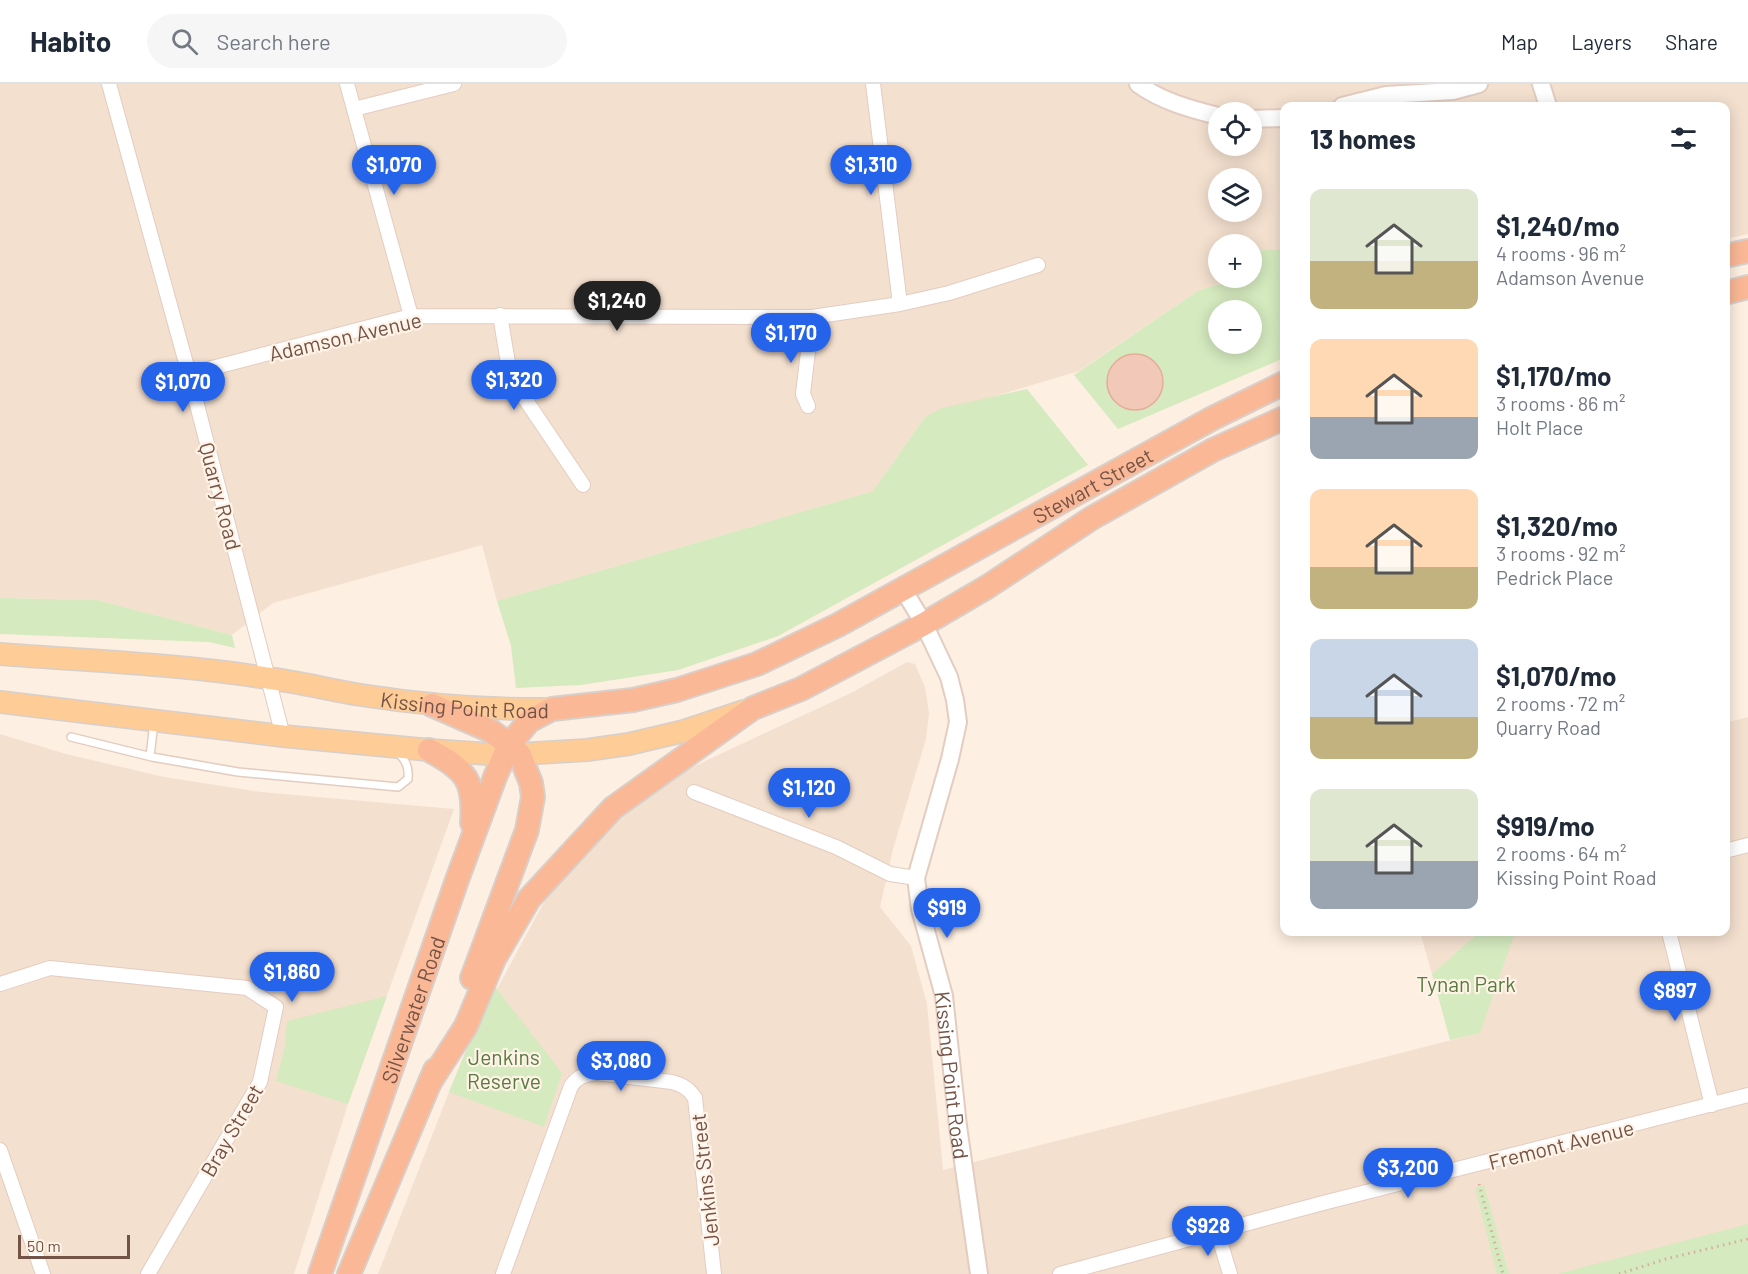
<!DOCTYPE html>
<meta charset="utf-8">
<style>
:root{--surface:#fff;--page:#f6f6f7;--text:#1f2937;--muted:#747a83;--line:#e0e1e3;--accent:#2563eb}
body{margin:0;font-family:Barlow,sans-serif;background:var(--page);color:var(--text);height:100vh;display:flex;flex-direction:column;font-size:22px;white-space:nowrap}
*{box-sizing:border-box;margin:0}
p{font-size:20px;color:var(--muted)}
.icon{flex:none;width:33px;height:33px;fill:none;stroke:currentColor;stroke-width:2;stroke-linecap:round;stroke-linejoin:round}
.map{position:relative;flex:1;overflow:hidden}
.panel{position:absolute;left:1280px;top:18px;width:450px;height:834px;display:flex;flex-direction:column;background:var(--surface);border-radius:12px;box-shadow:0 3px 15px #0003}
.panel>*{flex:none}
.fabs{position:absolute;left:1208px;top:18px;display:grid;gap:12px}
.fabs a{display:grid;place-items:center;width:54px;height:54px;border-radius:50%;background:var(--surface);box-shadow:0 3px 15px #0003;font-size:30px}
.scale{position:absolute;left:18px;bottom:15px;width:112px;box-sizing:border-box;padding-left:6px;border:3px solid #745347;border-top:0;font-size:16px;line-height:21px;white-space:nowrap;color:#745347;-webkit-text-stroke:4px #fff3e7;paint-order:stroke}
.price{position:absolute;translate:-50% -51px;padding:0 14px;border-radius:21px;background:var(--accent);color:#fff;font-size:20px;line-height:39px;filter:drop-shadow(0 2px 3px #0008)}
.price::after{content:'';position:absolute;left:50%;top:36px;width:18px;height:14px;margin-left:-9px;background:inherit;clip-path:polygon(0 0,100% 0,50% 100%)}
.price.selected{background:#222;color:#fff}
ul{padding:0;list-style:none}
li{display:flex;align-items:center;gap:18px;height:150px;padding:0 30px}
li span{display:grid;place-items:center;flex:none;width:168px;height:120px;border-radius:12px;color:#555}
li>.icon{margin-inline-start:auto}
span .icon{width:72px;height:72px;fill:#fffc;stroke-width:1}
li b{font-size:26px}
h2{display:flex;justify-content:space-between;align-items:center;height:72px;padding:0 30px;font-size:26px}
header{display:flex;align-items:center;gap:36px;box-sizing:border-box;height:84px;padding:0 30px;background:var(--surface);border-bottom:2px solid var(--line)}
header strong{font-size:28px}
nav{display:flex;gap:33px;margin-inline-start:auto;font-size:21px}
.search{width:420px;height:54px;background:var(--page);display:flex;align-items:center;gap:15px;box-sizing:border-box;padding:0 21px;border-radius:33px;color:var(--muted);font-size:22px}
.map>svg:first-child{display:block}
.residential{fill:#f4e0cf;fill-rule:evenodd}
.green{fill:#d5eabf;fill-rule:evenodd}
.building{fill:#f2c9b8;stroke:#e5ad98;stroke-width:1.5}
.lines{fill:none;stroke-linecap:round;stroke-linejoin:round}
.service-casing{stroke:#e3ccc0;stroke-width:10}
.minor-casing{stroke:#e3ccc0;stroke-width:16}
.tertiary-casing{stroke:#e3ccc0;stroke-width:20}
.primary-casing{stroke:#d8cfcb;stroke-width:24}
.trunk-casing{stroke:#d8cfcb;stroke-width:26}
.path{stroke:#d7ac9b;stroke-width:3;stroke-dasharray:1.5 4.5;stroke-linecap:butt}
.service{stroke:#fff;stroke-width:7}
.minor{stroke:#fff;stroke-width:14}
.tertiary{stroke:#fff;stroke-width:16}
.primary{stroke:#fdcc97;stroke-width:21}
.trunk{stroke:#fab896;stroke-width:22}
.labels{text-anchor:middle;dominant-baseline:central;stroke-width:4.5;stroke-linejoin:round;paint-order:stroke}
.street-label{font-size:21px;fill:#745347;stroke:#fff3e7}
.park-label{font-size:21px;fill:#577a3f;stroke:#fff3e7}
</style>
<header>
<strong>Habito</strong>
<div class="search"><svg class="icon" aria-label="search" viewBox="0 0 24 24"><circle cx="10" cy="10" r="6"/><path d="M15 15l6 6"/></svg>Search here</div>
<nav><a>Map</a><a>Layers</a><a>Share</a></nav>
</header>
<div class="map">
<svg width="1748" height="1190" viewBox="0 0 1748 1190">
<rect width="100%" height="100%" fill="#fdefe1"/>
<path class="residential" d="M0,0H1748V150L1725,155V22H1284V165L1251,167V160H1218V194H1224L1225,199L1199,206L1079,287L925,333L873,407L497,517L482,461L273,519L232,551L97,516L0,514ZM1218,28H1251V62H1218ZM1218,94H1251V128H1218Z
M907,578L915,580L925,603L929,629L926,655L893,765L880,823L911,862L927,920L943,1086L1479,949L1514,848H1725V639L1748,633V1190H378L449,1008L497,905L550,807L615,735L686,686L851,609Z
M0,650L66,670L164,693L261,708L454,725L348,1020L294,1190H0Z
M1420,848H1479L1432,890Z"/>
<path class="green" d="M1284,165V274L1118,345L1074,291L1199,206L1225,199L1224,194H1251V167ZM1251,226V260H1218V226Z
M1027,305L1088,381L778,552L678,586L581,601L516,604L511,562L497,517L873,407L925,333L942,324Z
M0,514L97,516L232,551L235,564L209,558L0,550Z
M1479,848H1515L1480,949L1450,956L1432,890Z
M493,900L562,989L544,1043L449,1008Z
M387,912L348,1020L276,997L285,962L287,937Z
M1484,1101L1509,1190H1497L1475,1104Z
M1748,1140V1190H1557Z"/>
<path class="building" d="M1107 298a28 28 0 1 1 56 0a28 28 0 1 1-56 0Z"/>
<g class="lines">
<g class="service-casing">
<path id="service" d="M71,653L152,673L238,688L398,703L408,695C409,683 406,675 396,668
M150,672L154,639"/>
</g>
<g class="minor-casing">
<path id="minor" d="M109,0L189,290L283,652
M347,0L411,232
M873,0L900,220
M354,25L454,0
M500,231L509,285L519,306L583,401
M189,290L411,232L812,233L900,220L949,209L1038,181
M808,322L803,310L812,233
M694,708L836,763L890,790L916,794
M1725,767L1748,761
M1669,848L1712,1021
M0,900L50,884L247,904L276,923L260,998L148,1190
M0,1066L43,1190
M1217,1147L1230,1190
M503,1190L571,1002C578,992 584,991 596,989L672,998C683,1001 689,1005 695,1014L714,1190
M1060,1190L1323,1119L1748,1011"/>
</g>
<g class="tertiary-casing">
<g id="tertiary">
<path d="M1138,0C1161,17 1190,25 1218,32"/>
<path d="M1541,0L1548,22"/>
<path d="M1342,22L1386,11L1453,7L1479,0"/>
<path d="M1251,35L1284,34"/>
<path id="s1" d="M903,505L924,540L949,593L955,616L958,638L950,675L916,794L920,825L944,912L958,1042L979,1190"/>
</g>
</g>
<g class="primary-casing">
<g id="primary">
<path id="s2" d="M0,570C89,577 179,580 267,594C299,598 330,606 361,611C425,621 488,626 552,625"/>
<path d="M0,618L283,652L429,666L504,671L587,666L629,660L684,647L744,627"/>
</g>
</g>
<g class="trunk-casing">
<g id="trunk">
<path d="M1725,172L1748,167"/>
<path d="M1725,209L1748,203"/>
<path d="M432,621L491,647L509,661L520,671L531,699L533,713L527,746L472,894"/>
<path d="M429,666C466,686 475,696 472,739"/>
<path d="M430,998L466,942L494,875L529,815L613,724L753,624L801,605L924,540L987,503L1092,434L1213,366L1284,334"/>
<path id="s3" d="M320,1190L457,796L495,693L509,661L529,637L552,625L633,616L677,606L757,580L838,541L1213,334L1284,299"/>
<path d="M349,1190L435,986"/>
</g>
</g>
<path class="path" d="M1479,1100L1503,1190
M1619,1190L1666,1175L1748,1155"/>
<use href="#service" class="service"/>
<use href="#minor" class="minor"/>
<use href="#tertiary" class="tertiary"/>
<use href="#primary" class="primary"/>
<use href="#trunk" class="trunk"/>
</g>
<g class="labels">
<g class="street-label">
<text transform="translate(345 252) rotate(-13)">Adamson Avenue</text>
<text stroke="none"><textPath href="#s3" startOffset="1210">Stewart Street</textPath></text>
<text transform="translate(221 412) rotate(75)">Quarry Road</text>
<text stroke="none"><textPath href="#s2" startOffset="468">Kissing Point Road</textPath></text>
<text stroke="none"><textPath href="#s3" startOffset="280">Silverwater Road</textPath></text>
<text stroke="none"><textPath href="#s1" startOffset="508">Kissing Point Road</textPath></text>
<text transform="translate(231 1046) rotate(-60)">Bray Street</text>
<text transform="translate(1561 1060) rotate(-14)">Fremont Avenue</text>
<text transform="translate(704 1096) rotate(-96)">Jenkins Street</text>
</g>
<g class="park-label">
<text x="1466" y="899">Tynan Park</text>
<text x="504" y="972">Jenkins<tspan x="504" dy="24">Reserve</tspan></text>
</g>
</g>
</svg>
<div class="fabs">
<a><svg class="icon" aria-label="locate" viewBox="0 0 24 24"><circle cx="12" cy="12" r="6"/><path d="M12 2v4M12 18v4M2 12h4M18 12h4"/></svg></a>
<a><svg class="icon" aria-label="layers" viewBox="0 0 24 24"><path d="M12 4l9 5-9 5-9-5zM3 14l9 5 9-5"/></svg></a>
<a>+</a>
<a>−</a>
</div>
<div class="scale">50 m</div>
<b class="price" style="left:394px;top:112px">$1,070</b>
<b class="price" style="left:871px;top:112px">$1,310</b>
<b class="price selected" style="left:617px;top:248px">$1,240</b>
<b class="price" style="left:791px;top:280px">$1,170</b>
<b class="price" style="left:514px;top:327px">$1,320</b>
<b class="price" style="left:183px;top:329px">$1,070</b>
<b class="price" style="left:809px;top:735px">$1,120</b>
<b class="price" style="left:947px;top:855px">$919</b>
<b class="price" style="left:292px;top:919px">$1,860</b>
<b class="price" style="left:1675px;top:938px">$897</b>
<b class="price" style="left:621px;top:1008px">$3,080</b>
<b class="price" style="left:1408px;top:1115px">$3,200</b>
<b class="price" style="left:1208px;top:1173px">$928</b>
<section class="panel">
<h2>13 homes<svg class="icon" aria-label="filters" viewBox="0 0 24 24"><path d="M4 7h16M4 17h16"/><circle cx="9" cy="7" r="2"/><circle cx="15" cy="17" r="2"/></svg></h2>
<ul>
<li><span style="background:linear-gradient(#dfe7d0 60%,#c2b280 0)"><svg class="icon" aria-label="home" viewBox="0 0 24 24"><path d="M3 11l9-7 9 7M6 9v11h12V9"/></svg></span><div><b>$1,240/mo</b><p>4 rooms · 96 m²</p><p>Adamson Avenue</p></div></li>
<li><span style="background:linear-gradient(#ffd9b3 65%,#9aa5b1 0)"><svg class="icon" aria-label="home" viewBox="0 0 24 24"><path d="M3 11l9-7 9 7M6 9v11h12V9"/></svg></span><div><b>$1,170/mo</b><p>3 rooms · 86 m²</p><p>Holt Place</p></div></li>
<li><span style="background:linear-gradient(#ffd9b3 65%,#c2b280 0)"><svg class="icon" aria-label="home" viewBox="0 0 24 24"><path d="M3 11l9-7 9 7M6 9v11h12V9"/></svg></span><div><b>$1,320/mo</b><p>3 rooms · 92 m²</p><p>Pedrick Place</p></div></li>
<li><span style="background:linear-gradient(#c9d6e8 65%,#c2b280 0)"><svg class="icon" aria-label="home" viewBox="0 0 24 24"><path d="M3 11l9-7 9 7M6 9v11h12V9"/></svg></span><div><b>$1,070/mo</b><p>2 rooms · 72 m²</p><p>Quarry Road</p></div></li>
<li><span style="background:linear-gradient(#dfe7d0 60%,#9aa5b1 0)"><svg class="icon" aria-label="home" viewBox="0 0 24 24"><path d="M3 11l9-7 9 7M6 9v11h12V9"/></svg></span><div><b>$919/mo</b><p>2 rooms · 64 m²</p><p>Kissing Point Road</p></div></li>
</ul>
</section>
</div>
